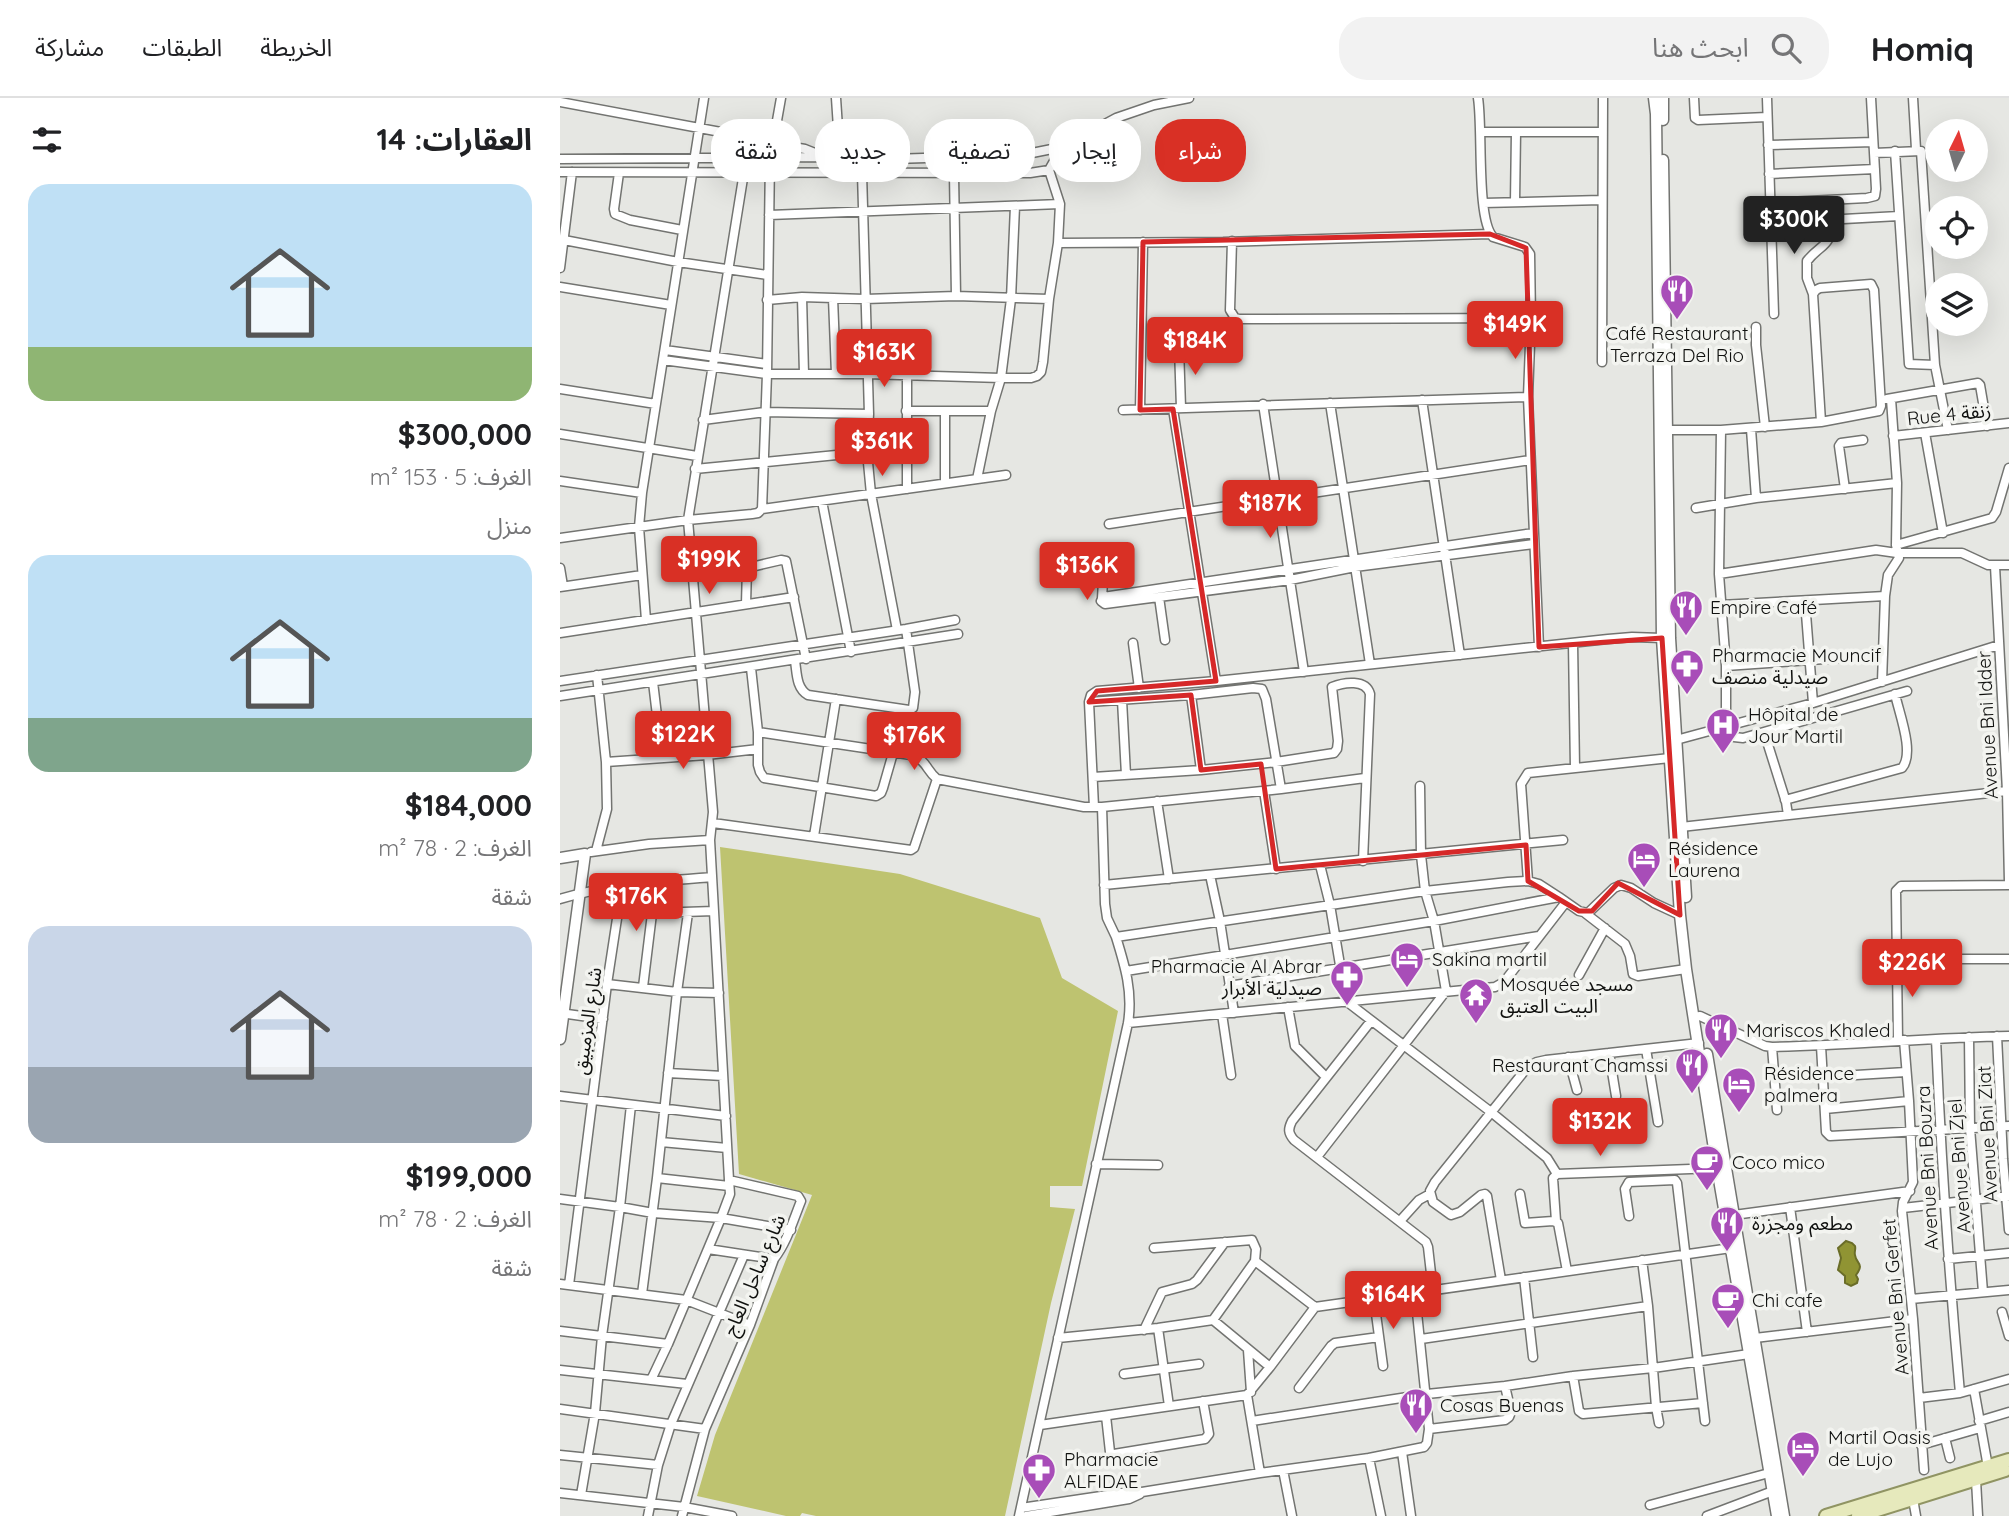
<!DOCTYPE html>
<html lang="ar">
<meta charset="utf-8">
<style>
:root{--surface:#fff;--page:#f2f2f2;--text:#202124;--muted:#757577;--line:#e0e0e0;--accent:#d93025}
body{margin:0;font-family:Quicksand,"Noto Sans Arabic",sans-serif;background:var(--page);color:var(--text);direction:rtl;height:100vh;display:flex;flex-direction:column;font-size:26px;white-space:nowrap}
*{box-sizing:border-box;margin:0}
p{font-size:23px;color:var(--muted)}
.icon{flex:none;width:38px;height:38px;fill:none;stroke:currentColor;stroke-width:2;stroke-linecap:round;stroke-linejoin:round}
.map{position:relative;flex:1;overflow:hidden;direction:ltr}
.sheet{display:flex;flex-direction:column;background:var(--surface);width:560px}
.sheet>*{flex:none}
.top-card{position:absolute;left:21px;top:21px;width:665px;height:63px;direction:rtl;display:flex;gap:14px}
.needle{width:46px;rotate:5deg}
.fabs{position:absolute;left:1365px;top:21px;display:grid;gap:14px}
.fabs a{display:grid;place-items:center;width:63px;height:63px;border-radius:50%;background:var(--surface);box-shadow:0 7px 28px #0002;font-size:35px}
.price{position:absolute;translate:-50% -60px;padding:0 16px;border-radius:7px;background:var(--accent);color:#fff;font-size:23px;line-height:46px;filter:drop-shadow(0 2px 4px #0008)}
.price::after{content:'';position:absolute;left:50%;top:42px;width:21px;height:16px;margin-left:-10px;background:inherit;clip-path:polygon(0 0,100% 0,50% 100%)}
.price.current{background:#222;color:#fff}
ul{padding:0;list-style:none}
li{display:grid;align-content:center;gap:14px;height:371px;padding:0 28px}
li span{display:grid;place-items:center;height:217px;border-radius:21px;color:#555}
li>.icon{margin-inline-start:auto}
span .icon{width:126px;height:126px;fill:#fffc;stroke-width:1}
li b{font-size:30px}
h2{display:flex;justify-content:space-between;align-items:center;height:84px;padding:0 28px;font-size:30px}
.pill{padding:0 24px;border-radius:28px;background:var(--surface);box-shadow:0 7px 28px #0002;font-size:24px;line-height:63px}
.pill.current{background:var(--accent);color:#fff}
header{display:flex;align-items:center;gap:42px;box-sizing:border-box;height:98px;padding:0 35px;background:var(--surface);border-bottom:2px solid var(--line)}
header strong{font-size:33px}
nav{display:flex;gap:38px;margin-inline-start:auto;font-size:24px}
.search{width:490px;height:63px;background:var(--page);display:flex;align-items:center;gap:18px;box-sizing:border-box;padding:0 24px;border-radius:28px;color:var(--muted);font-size:26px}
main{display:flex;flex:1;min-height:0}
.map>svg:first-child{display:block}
.green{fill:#bec370}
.water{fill:#909433;stroke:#6a6d28;stroke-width:2}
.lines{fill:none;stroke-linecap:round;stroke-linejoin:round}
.minor-casing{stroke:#737471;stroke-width:11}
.tertiary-casing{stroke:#737471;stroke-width:13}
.primary-casing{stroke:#909463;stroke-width:16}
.minor{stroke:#fff;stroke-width:8}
.tertiary{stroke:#fff;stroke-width:10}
.primary{stroke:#e6e9bc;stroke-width:12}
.marked{fill:none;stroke:#d62828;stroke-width:5;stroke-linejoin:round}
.labels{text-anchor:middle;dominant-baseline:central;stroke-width:7;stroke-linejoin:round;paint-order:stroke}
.poi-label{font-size:19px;fill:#10110f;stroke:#f3f4f0;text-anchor:start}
.street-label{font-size:19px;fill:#10110f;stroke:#f3f4f0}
</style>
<header>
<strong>Homiq</strong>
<div class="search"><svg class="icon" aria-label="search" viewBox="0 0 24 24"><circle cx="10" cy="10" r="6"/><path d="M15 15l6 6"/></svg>ابحث هنا</div>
<nav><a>الخريطة</a><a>الطبقات</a><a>مشاركة</a></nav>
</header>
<main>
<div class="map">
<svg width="1449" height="1418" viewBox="0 0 1449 1418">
<rect width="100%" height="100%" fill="#e6e7e3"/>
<path class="green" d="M160,749L340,776L480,820L502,880L558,913L522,1088H490V1109L515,1111L491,1205L445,1418H256L242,1415L240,1418H226L137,1398L155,1337L252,1097L179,1076Z"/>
<path class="water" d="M1286,1143L1292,1145L1295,1148C1296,1151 1294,1154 1295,1157C1296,1166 1305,1165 1296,1177L1298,1181L1297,1185L1291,1188L1285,1185V1178L1278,1172L1281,1160L1278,1150Z"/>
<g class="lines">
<g class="minor-casing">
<path id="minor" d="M276,0L280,60
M918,0C923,30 916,121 933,139L965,149L970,156L971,220L968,299L979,549
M1134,0L1135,20L1138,22L1207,19
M1207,0L1214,216
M1353,0L1356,51
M0,4L166,35C175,40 170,52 169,61
M921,34H1042
M197,43L245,51L260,57
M213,45L221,0
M1208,47L1313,44
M1335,53L1349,266L1375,267
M1314,55L1361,53L1375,267L1388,332
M0,61L253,59L300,62L462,57L502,49L556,20L594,7L629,0
M0,74L470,75L489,72L502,49
M59,75L54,111L55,116L70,122L122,132
M302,75L309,316L307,354L311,396L337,532
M394,76L396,198
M1209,76L1315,71
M955,104L956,34
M923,105L1041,102
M1210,105L1307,100L1315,98L1316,91L1311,0
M209,117L500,106
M1211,125L1339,118
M4,142L118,164L207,177
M672,143L670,212L675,220L679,221L971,220
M498,145L663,144L930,136
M0,170L12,74
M0,189L111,207
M1253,196L1247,180V163C1261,145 1272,150 1271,122
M242,199L244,276
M273,200L276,276
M207,202L242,199L305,201L396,198L489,201
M1196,229V247L1205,329
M619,249L621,310
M105,252L207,266
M103,262L207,276H307L441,280H471L477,278L481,274L483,264L489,201L498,145L500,106L489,72
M1042,264L1043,0
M0,291L96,306
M1327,301L1418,285L1420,287L1427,328
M862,302L900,557
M770,305L810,566
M703,306L744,574
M613,311L656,583
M563,312L968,299
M580,312L583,144
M346,313H431
M143,322L205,314L309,316
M1191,331L1196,400
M1108,332H1161L1261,324L1319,313L1321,308L1314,192L1311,186L1260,190L1256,192L1253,196L1261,324
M1161,332L1159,476L1166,568V628L1174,639L1183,640L1347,593
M1365,335L1383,435
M0,336L137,358
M1333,338L1449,325
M135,371L307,354
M417,381L431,313L441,280L451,201L455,108
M0,383L82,395
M385,385V315
M347,391V277
M1285,391L1279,348L1281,345L1303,342
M262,403L291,554
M1136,410L1196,400L1337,385
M202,411L446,377
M549,426L970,362
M973,435C830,455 687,478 543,499L541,503L545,506L730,482L795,469L974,446
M0,440L128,422L192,416L198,415L202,411L207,276L210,60
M1336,447L1432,420L1436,414L1449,370
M1435,468L1447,693L1449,784
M0,470L3,488
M1159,476L1316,452L1337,455H1402L1428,467H1449
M0,489L82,477
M599,499L605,542
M542,500L544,467
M1245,503L1253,605
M186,506L187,470L221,462L226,463L246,561
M1161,507L1325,498
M86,522L79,429L82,395L144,0
M0,535L234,499
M573,545L579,590
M1013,545L1015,670
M235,563C237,575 236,590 248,597L349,612L353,610L355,594L346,531
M1166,568L1323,557
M191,570L198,634V667L200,674L204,680L316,698L321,695L323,690L333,655
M0,583L346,531L395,522
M93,584L102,660
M1322,584L1325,498L1328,477L1339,460L1336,447L1337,385L1331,301
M631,597L641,672
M0,598L398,536
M562,602L566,677
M529,604L631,597L693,590L702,591L706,601L721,691
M198,634L351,657C368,663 365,671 377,681L524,709H542L721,691L805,680
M1204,634L1226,704L1228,717
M1116,642L1253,605L1439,547
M46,664L147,657L198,651
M533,679L641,672L716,664L774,655L777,651L778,643L772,589C784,584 806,581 810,596L803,763
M704,693L716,771
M1225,702L1342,670C1355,655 1339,615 1335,596
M597,703L609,781
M534,709L529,604L531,597L537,593L656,583L1048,541L1072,539L1102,540
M542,709L545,806L547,820L556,839L865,793L948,784L968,783L979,786L999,799
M153,725L351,752L354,750L377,681
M1121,729L1447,693
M254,738L276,601
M36,753L47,711L46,664L37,577
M31,754L89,746L150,742
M760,767L770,807L786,903L931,1014L987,1060L997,1076
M650,777L660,823L674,915
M968,783L961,686L968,675L1110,660
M544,787L1003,742
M0,801C49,786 101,783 152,779
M93,815L154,813
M1025,815L1065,846L1070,858L1073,876L1078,878L1126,871
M1337,861H1449
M566,873L874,823L999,799L1019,813L1028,815L1054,790L1061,787L1071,790L1094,805L1120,817
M1019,877L1045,830
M47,886L117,894L159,895
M669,888L979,838
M83,889L96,783
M728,909L735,948L766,979
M0,915L43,921
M662,916L671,977
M1134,919L1140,918L1205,948L1212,949C1291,947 1370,940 1449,938
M811,923L732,1023C728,1031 728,1035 734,1042L866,1144L868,1149L873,1193
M568,925L935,889L944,884L1006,804
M1437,938L1443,1061L1449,1132
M1409,939L1410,1030L1423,1194
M1376,941C1381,1059 1389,1177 1400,1295
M1338,942L1336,793L1341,788L1449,787
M1344,942L1349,1003L1353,1084L1343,1104L1342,1113L1353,1221L1364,1372
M1261,948L1266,1034L1270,1038L1449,1028
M1212,949L1217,1012
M1086,951L1098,1024
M1049,955L1056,998
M1008,959L1017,992
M108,975L163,978
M1263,979L1346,974
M0,998L166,1018
M1265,1011L1349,1003
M101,1044L167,1050
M757,1059L886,893L874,823L865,793L861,757L860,688
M536,1066L598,1067
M97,1080L169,1088
M960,1096L965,1125L993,1123L998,1125L1007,1173
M0,1101L60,1109L93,1115L161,1120L231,1132
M1230,1109L1247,1234
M1343,1110L1449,1098
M1174,1117L1350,1093
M1069,1118L1065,1091L1069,1084L1115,1082L1117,1085L1145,1323
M840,1123L859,1102L870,1096
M996,1123L993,1080L997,1076L1157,1070
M148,1151L214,1161
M1388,1161L1449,1155
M1082,1162L1088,1208L1096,1309L1099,1325
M964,1179L973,1259
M941,1182L927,1098L925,1096L921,1097L900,1114L891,1117L873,1104L870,1093L875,1084L966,971L977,964L986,962L1139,945
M0,1186L126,1202L190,1227
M9,1187L47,886L62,788
M82,1196L97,1080L117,894L128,815
M814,1201L823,1268
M1351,1201L1449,1192
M755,1209L1171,1150
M1442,1214L1449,1238
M653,1222L710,1269L755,1209L695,1163
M598,1230L609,1308
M584,1232L602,1194L632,1186L637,1182L665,1144
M0,1233L108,1246
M498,1240L598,1230L653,1222L695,1163L696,1151L692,1142L594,1150
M1195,1240L1353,1221
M861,1241L1088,1208
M688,1252L691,1294
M0,1272L127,1286
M564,1276L639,1266
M1013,1278L1019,1313L1023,1316L1143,1305
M91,1282L108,1246L161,1120L170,1096L169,1082
M739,1290L771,1248L775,1245L819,1239
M1414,1291L1428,1369
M1359,1300L1400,1295L1449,1281
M0,1311L145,1331
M546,1318L550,1354L554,1356L645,1341L649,1336L643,1303
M692,1323L867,1296L945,1288L1013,1278L1093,1270L1189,1256
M1419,1323L1449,1314
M480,1327L687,1297
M869,1331L945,1322L949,1319L951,1314L945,1288
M1385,1340L1390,1360
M1361,1347L1420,1330
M842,1354L851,1418
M0,1357L98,1367
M809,1360L821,1418
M723,1372L732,1418
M700,1375L687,1297L710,1269
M1416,1382L1418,1418
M0,1395L124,1409L172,1418
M21,1397L35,1315L42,1238L60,1109L71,1007
M1353,1401L1356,1418
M1090,1407L1209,1375
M461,1410L568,1394H582L700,1375L809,1360L864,1349L867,1345L869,1331L855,1195
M88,1418L98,1367L111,1326L184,1157
M122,1418L145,1331L190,1227L214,1161C227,1144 233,1123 241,1103L238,1098L169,1082L150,742L153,714L128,422L184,74
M459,1418L568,925C573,894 565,868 556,839
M466,1418L569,1401L580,1396
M1147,1418L1213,1393"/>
</g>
<g class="tertiary-casing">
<path id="tertiary" d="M1094,0L1096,16L1102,540L1120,817L1126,871L1157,1070L1217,1418
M1103,22V0
M1103,62L1110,540L1126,799
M0,760L25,756L0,941
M1147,956L1224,1418"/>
</g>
<g class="primary-casing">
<path id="primary" d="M1266,1418L1449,1362
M1298,1418L1445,1372"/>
</g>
<use href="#minor" class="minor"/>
<use href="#tertiary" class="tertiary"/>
<use href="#primary" class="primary"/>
</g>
<path class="marked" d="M930,136L966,150L979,549L1102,540L1120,817L1058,785L1032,813H1019L968,783L966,747L716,771L701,666L641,672L631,597L529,604L537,593L656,583L613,311L580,312L583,144Z"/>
<defs>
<g id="restaurant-pin" transform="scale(1.75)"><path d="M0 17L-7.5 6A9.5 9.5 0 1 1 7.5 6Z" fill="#a84db8" stroke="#f3f4f0"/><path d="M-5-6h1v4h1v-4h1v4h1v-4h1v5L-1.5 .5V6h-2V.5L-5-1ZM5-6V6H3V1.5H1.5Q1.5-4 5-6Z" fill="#fff"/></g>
<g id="pharmacy-pin" transform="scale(1.75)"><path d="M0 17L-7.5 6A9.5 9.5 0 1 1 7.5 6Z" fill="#a84db8" stroke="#f3f4f0"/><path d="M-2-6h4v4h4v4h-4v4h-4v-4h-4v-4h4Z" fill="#fff"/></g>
<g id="hospital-pin" transform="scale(1.75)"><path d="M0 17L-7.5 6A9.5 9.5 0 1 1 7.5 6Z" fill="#a84db8" stroke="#f3f4f0"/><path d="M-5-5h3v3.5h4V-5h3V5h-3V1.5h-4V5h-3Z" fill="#fff"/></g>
<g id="hotel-pin" transform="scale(1.75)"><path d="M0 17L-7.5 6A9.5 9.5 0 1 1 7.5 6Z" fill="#a84db8" stroke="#f3f4f0"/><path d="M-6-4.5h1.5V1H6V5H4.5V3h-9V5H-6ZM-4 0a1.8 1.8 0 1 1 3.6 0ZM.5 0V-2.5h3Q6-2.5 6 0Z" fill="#fff"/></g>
<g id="temple-pin" transform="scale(1.75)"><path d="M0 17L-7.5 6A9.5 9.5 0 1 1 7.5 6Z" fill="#a84db8" stroke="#f3f4f0"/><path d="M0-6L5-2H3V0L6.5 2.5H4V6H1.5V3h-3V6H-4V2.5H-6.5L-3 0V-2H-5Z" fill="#fff"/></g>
<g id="cafe-pin" transform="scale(1.75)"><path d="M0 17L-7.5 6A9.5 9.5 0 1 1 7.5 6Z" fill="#a84db8" stroke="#f3f4f0"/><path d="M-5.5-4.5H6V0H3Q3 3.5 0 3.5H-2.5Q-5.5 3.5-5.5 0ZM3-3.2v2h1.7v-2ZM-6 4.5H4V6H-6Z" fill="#fff"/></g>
</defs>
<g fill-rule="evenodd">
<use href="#restaurant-pin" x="1117" y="193"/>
<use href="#restaurant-pin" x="1126" y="509"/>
<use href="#pharmacy-pin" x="1127" y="568"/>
<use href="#hospital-pin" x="1163" y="627"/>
<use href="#hotel-pin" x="1084" y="761"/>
<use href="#hotel-pin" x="847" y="861"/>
<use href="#pharmacy-pin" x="787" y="879"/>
<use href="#temple-pin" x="916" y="897"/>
<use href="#restaurant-pin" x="1161" y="932"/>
<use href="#restaurant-pin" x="1132" y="967"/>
<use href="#hotel-pin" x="1179" y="986"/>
<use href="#cafe-pin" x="1147" y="1064"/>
<use href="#restaurant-pin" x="1167" y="1125"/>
<use href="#cafe-pin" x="1168" y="1202"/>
<use href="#restaurant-pin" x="856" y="1307"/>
<use href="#hotel-pin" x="1243" y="1350"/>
<use href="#pharmacy-pin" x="479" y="1372"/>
</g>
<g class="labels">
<g class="poi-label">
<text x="1117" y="235" text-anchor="middle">Café Restaurant<tspan x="1117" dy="22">Terraza Del Rio</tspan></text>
<text x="1150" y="509">Empire Café</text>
<text x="1152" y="557">Pharmacie Mouncif<tspan x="1152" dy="22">صيدلية منصف</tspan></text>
<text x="1188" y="616">Hôpital de<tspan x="1188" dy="22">Jour Martil</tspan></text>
<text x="1108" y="750">Résidence<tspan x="1108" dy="22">Laurena</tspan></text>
<text x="872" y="861">Sakina martil</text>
<text x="762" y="868" text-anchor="end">Pharmacie Al Abrar<tspan x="762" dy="22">صيدلية الأبرار</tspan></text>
<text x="940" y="886">Mosquée مسجد<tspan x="940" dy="22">البيت العتيق</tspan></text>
<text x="1186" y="932">Mariscos Khaled</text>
<text x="1108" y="967" text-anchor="end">Restaurant Chamssi</text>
<text x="1204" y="975">Résidence<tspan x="1204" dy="22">palmera</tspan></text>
<text x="1172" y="1064">Coco mico</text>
<text x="1192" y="1125">مطعم ومجزرة</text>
<text x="1192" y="1202">Chi cafe</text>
<text x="880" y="1307">Cosas Buenas</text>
<text x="1268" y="1339">Martil Oasis<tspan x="1268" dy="22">de Lujo</tspan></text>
<text x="504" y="1361">Pharmacie<tspan x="504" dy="22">ALFIDAE</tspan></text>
</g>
<g class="street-label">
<text transform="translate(1389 316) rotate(-6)">Rue 4 زنقة</text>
<text transform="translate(1427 627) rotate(-93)">Avenue Bni Idder</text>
<text transform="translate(27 923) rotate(-82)">شارع المزمبيق</text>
<text transform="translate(1427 1036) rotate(-93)">Avenue Bni Ziat</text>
<text transform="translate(1399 1068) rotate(-94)">Avenue Bni Zjel</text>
<text transform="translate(1367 1070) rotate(-93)">Avenue Bni Bouzra</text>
<text transform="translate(194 1177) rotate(-67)">شارع ساحل العاج</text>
<text transform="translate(1335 1199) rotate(-95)">Avenue Bni Gerfet</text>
</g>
</g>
</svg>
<div class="fabs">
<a><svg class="needle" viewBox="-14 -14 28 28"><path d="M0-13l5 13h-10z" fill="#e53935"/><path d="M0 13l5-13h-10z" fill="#757577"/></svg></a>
<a><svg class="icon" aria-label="locate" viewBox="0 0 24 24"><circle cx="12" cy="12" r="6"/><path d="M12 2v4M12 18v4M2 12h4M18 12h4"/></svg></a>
<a><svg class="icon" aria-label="layers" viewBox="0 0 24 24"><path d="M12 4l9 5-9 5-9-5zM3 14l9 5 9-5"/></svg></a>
</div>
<b class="price current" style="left:1234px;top:158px">$300K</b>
<b class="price" style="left:955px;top:263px">$149K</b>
<b class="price" style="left:635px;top:279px">$184K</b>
<b class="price" style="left:324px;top:291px">$163K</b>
<b class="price" style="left:322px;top:380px">$361K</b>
<b class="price" style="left:710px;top:442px">$187K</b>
<b class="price" style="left:149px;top:498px">$199K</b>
<b class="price" style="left:527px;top:504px">$136K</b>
<b class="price" style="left:123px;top:673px">$122K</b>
<b class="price" style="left:354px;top:674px">$176K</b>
<b class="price" style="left:76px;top:835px">$176K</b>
<b class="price" style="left:1352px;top:901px">$226K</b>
<b class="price" style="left:1040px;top:1060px">$132K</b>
<b class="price" style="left:833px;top:1233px">$164K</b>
<div class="top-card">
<a class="pill current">شراء</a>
<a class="pill">إيجار</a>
<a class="pill">تصفية</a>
<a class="pill">جديد</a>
<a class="pill">شقة</a>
</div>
</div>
<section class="sheet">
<h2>العقارات: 14<svg class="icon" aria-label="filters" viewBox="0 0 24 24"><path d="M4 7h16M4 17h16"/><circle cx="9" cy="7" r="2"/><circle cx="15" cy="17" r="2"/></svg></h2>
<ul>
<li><span style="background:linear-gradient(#bfe0f5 75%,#8fb573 0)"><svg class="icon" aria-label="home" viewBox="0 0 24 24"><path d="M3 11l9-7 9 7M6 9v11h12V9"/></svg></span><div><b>$300,000</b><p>الغرف: 5 · 153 m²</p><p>منزل</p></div></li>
<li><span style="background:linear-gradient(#bfe0f5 75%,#7fa58c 0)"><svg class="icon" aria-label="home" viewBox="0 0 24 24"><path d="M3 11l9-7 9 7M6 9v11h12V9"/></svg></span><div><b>$184,000</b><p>الغرف: 2 · 78 m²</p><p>شقة</p></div></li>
<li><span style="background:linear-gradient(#c9d6e8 65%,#9aa5b1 0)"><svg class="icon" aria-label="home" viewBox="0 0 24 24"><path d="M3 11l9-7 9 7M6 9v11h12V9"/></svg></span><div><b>$199,000</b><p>الغرف: 2 · 78 m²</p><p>شقة</p></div></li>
</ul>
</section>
</main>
